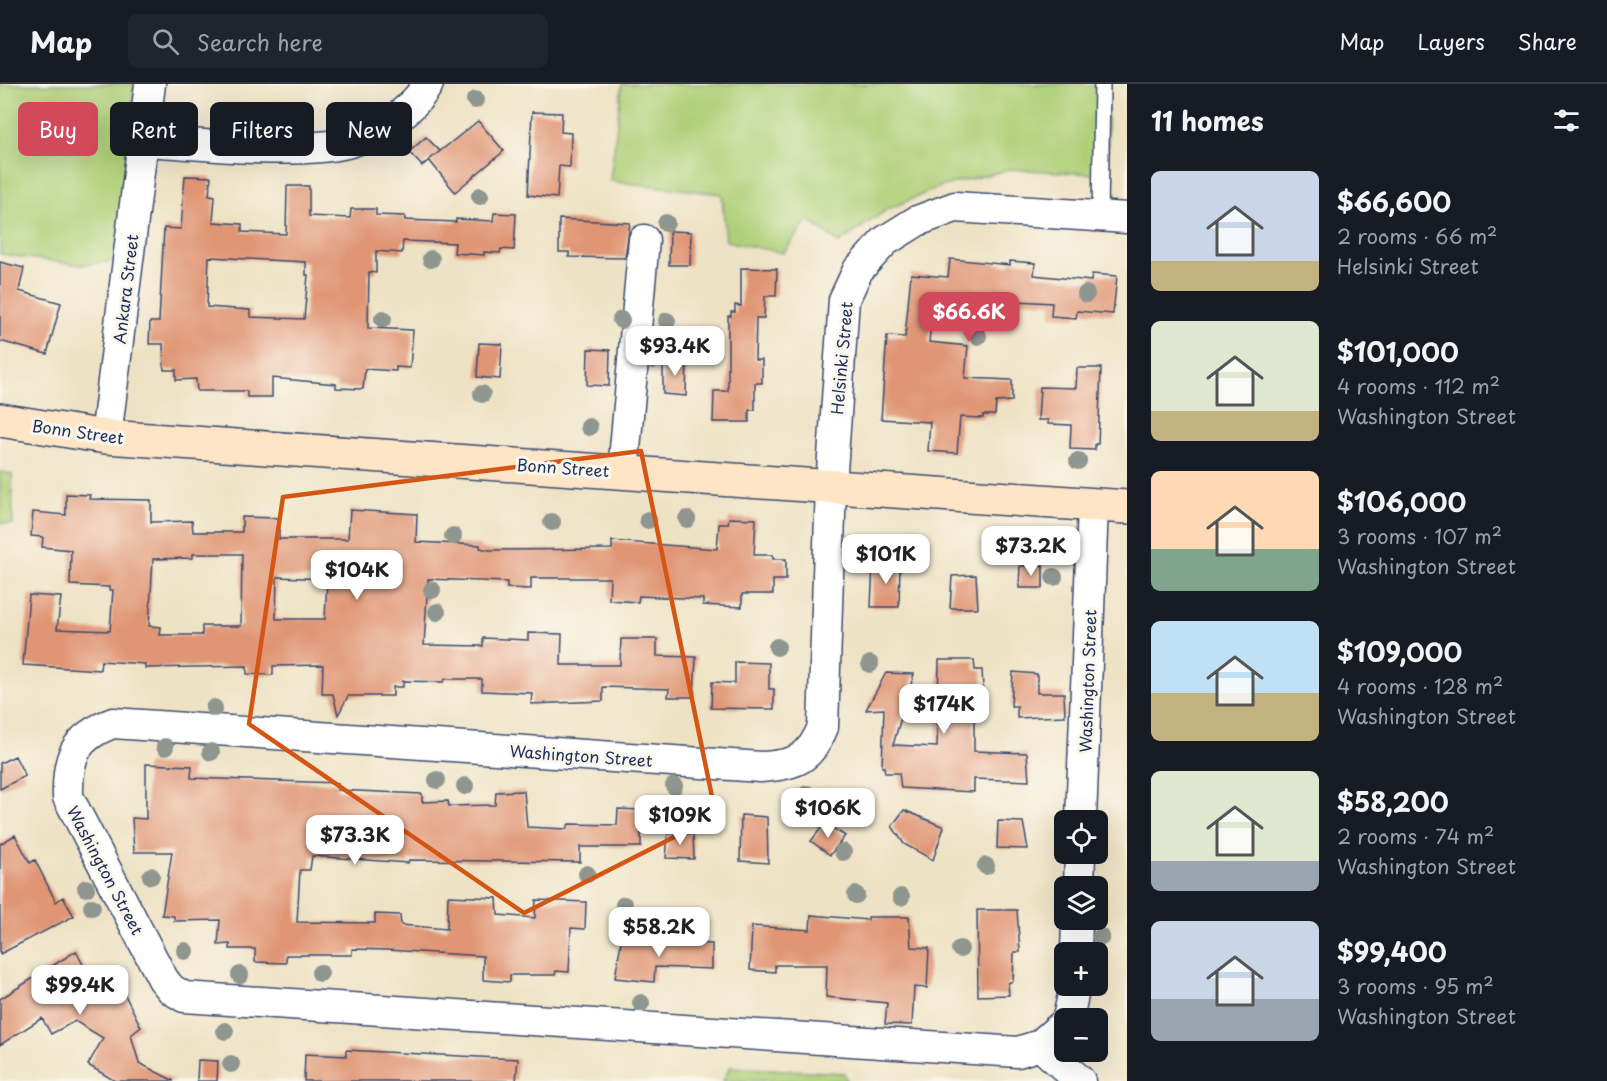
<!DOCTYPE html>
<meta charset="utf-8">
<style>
:root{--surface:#171b24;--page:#20242c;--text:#f1f3f6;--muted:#9ea1a6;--line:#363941;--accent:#d1495b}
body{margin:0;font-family:"Playpen Sans",sans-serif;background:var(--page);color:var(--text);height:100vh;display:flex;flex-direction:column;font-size:22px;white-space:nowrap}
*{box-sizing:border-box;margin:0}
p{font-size:20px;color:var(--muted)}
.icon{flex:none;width:33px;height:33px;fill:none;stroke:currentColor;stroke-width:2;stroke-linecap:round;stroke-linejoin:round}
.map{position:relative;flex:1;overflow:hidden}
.sheet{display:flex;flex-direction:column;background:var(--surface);width:480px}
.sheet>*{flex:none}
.banner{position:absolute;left:18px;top:18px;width:570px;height:54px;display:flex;gap:12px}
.controls{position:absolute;left:1054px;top:726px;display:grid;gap:12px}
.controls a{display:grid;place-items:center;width:54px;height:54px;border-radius:9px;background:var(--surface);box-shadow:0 6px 24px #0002;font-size:30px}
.price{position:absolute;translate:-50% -51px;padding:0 14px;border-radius:12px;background:#fff;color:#222;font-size:20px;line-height:39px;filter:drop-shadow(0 2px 3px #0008)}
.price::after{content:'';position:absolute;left:50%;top:36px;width:18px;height:14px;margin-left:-9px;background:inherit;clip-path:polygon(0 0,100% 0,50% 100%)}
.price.current{background:var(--accent);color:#fff}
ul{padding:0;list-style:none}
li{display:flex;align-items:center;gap:18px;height:150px;padding:0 24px}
li span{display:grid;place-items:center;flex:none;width:168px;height:120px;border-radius:9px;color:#555}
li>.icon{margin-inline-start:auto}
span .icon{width:72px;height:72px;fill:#fffc;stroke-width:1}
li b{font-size:26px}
h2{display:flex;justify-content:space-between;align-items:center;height:72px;padding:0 24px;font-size:26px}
.chip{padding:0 21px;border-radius:9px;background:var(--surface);box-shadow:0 6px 24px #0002;font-size:21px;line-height:54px}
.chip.current{background:var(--accent);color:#fff}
header{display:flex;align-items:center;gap:36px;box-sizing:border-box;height:84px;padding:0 30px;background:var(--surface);border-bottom:2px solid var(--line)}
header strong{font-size:28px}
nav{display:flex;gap:33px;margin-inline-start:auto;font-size:21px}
.search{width:420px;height:54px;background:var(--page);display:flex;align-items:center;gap:15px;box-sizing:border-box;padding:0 21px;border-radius:9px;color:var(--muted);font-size:22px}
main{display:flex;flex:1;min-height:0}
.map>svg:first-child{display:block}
.green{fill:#afd078;stroke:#65806b;stroke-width:1.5}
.building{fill:#e09574;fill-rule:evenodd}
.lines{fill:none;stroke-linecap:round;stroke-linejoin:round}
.lane-casing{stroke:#3b4a6d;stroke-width:18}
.street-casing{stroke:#3b4a6d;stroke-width:33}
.secondary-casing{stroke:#3b4a6d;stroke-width:36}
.lane{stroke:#fff;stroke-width:15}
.street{stroke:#fff;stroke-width:30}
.secondary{stroke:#fde5c5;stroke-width:33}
.tree{fill:#8e968f}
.marked{fill:none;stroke:#d45514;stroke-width:4.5;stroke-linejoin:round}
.labels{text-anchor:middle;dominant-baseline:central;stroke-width:6;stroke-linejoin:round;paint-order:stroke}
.street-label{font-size:16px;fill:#1b2f5e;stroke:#fbf7ec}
</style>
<header>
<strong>Map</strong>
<div class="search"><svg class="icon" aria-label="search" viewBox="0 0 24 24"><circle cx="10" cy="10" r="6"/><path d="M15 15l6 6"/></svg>Search here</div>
<nav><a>Map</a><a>Layers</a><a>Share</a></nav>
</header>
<main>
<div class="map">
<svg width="1127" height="997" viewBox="0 0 1127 997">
<rect width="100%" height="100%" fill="#fbf7ec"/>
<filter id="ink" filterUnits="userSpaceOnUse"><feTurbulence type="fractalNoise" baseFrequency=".0167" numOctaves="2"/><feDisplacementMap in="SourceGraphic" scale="12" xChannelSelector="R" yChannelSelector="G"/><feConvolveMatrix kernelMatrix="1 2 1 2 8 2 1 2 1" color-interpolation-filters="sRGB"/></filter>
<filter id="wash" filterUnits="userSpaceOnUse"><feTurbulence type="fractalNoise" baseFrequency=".008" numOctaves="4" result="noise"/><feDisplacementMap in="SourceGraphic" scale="24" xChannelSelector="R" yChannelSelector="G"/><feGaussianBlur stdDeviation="1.35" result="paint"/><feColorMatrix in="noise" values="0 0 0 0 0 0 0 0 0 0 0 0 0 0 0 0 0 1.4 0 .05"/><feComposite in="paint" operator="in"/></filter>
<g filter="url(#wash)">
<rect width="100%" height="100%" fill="#eee2c4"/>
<path class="green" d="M0,0H134L118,176L80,181L0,170Z
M622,0H1106L1109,91L1011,85L942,102L888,125L839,159L808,136L783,169L726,157L722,110L610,97Z
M0,388L12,390L13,440L0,439Z
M730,983L844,989L847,997H723Z"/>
<g id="blocks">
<path class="building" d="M532,28L562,29L561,48L571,49L570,83L559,82L557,114L528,111Z
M478,37L504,67L455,108L429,76Z
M426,53L440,67L422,82L409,68Z
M185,92L211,93L209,111L215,112L213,138L242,140V148L286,150L287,102H309V132L350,134L351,125H376V131L405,132V136L456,138V135L493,137L494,129L516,130L514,166L501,165L500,169L484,168V171L454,169L455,159L403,157L402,169L376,167V189L369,188L368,244L413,246L410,284L396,283V287L365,285L363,305L336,304V300L272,294V313H247V307H197L196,295L176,296V286H164L163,260H149L150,238H159L164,144L181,145ZM209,173L306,178V191H308L304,235L250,233V226L207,223Z
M559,135L630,139L625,174L569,173V168H559Z
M670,147L691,148L690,181H669Z
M950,175L1010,181V177L1035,179L1034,191L1091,197L1092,190L1117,192L1113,230L1077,227L1076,234L1051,232L1052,219L934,212L929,258L968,262L965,294L1012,296V317L996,318L995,331H983V334L960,333L957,369L928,367L930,338L881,335L887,252L905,253L911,190L948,193Z
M0,178L24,184L19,207L61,219L47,270L0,257Z
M741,184L777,185L776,212H765L764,234H756L755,276H762V299H755V326H749V338H713L714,307H728V232H731V228H735V221L741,222Z
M479,259L502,260L500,295L477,293Z
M588,265L610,266L609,302L587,301Z
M663,274L687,275L686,312L663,310Z
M1077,284H1101L1098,360H1095V366L1070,365L1071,341L1048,340V336H1038L1040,303L1076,304Z
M66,410L90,411L89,415L151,416V438L192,437L193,448H242V433L279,434V455H348L350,426L417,430L416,458L480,461V464L489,466L612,465V457L717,465L719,440H728L729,434L756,435L754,471H773V475H786V496H773V510H742V523L703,521V515L639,512L638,518L609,516L610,494H531V505L507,504V498L428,495L424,561L483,562V554L528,556V549L562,550L561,581H620L621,555H657V572L696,573L694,613H668L669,605L603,603V617L531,620L532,609L482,607V595H445L443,598L403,597V603H393V612H348L338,631L333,610H322L323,581L273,582V591L247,590V582L145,584V580L101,577L100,586L23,581L29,511L61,513L57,545L110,547L113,506H109V503L70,501L71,466L42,463L43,453L31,452L33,428L66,431ZM193,470H242L241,542H202V551H160L161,543L149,542L153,475L193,474ZM277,493L327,495L325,535H276Z
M900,479L899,523H871L873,480Z
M1043,481V504H1019L1020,482Z
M976,491L978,524H950L952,492Z
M939,576H974L975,586H982L984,622L977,623V627H974V667L1027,669L1029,697L974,695V708L901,704L899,689H885L884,683H882L884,625L866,626L886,589L914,590L893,661L937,663Z
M735,578L769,579V605H774V625L711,624L712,598L735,599Z
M1013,588L1037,590V609H1064L1065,632L1017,634V622H1011Z
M15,672L25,692L0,705V679Z
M146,680L192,682L191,694L338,699L337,706L422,710V718L448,717L449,722L495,721L496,708L524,707L527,743L566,745L569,740L617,741L618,725L641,726V763H580V778L409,776L408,779L312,772L310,786H300L297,838L375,839V830L400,831L401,841L447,845L448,812L497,814L498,831L535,834L536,816L586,818L585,845L571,844L569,888L556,887L555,891H510V898L483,896V872L387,866L352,865V871H286V879L255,878V865H230V860L218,861L220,836L174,837V832L162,831L172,768H134L132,734L146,735Z
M904,726L944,743L933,776L904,760L892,742Z
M741,731L767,733L768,779L740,777Z
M998,737L1023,738L1028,765L997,764Z
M825,739L845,752L830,771L811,757Z
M668,749L693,750L694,775L666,774Z
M15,751L30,779L35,776L56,818L63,813L74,832L0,870V760Z
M977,826H1017L1020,868H1014L1013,897L1008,899L1009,911L978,912Z
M811,831L868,836V833H909L911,863L929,864L927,904L914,903L912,941L885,940L887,919L826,913L827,881H775V888L750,886L752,842L810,846Z
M622,852L656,856L655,858L712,860V885L655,883L654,898L615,894Z
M76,867L92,898L113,887L141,943L131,951L139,979L174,997H115L88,981L103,954L75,937L51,950L42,934L0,961V915Z
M346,966L518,975L516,997H304L305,970L346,972Z
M198,976L218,977L217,997H197Z"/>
</g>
</g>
<g filter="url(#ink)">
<use href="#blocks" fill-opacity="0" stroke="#3b4a6d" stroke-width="1.5"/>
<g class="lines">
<g class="lane-casing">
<path id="lane" d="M1100,132L1102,0"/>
</g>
<g class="street-casing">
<path id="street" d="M143,57C204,60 269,69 330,62C367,58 409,32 428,0
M106,353L150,0
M623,387L644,156
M1081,736L1093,421
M1079,802L1080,770
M1076,868L1077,836
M1068,934L1075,902
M1065,939L1040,961L1018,968L184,913L171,905L163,895L68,713C67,674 74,653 113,639L761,683C796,681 810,675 823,643L831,401L844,216L858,186L885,157L917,137L955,123L1127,134
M1040,961L1080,997"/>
</g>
<g class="secondary-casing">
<path id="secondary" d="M0,336L106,353L1127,423"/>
</g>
<use href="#lane" class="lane"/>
<use href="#street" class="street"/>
<use href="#secondary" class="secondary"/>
</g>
<g class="tree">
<circle cx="475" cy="16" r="9"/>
<circle cx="480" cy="112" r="9"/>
<circle cx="666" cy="139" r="9"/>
<circle cx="431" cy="175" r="9"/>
<circle cx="1086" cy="210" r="9"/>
<circle cx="383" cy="235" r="9"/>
<circle cx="621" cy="236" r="9"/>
<circle cx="667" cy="237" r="9"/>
<circle cx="978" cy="252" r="9"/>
<circle cx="652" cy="276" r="9"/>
<circle cx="482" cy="310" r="9"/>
<circle cx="589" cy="343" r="9"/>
<circle cx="1078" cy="377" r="9"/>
<circle cx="687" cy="435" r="9"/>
<circle cx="648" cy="436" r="9"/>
<circle cx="552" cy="438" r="9"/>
<circle cx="453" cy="452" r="9"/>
<circle cx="1054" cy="493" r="9"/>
<circle cx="432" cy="506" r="9"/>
<circle cx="437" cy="528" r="9"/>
<circle cx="777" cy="563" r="9"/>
<circle cx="870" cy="580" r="9"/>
<circle cx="214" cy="624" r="9"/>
<circle cx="165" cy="663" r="9"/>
<circle cx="211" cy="668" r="9"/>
<circle cx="437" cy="696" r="9"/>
<circle cx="465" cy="702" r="9"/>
<circle cx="674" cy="702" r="9"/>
<circle cx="807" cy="710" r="9"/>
<circle cx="843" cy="768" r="9"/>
<circle cx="986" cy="782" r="9"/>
<circle cx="587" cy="790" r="9"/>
<circle cx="151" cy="792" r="9"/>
<circle cx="86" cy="804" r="9"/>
<circle cx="856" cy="811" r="9"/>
<circle cx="901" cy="813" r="9"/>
<circle cx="624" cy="821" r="9"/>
<circle cx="92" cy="823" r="9"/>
<circle cx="1101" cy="853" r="9"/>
<circle cx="960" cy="865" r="9"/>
<circle cx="185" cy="867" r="9"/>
<circle cx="320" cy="889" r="9"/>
<circle cx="240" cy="891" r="9"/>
<circle cx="641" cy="919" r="9"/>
<circle cx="225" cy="947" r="9"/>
<circle cx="231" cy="980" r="9"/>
</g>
</g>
<path class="marked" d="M641,367L716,732L524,829L249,640L283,413Z"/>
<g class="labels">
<g class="street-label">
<text transform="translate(125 205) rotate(-83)">Ankara Street</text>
<text transform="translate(841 274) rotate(-85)">Helsinki Street</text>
<text transform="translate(78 347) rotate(8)">Bonn Street</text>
<text transform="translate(563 383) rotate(4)">Bonn Street</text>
<text transform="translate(1087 597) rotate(-88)">Washington Street</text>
<text transform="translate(581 671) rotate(4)">Washington Street</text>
<text transform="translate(106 786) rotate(62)">Washington Street</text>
</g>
</g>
</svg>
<div class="controls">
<a><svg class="icon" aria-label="locate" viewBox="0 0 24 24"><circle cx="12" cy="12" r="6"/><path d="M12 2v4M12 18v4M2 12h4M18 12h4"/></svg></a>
<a><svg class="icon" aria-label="layers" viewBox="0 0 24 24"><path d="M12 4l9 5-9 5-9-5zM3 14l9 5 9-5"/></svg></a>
<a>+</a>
<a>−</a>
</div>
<b class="price current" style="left:969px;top:259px">$66.6K</b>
<b class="price" style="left:675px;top:293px">$93.4K</b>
<b class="price" style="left:1031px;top:493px">$73.2K</b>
<b class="price" style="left:886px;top:501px">$101K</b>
<b class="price" style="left:357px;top:517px">$104K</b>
<b class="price" style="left:944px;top:651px">$174K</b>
<b class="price" style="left:828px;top:755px">$106K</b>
<b class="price" style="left:680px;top:762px">$109K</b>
<b class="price" style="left:355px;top:782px">$73.3K</b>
<b class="price" style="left:659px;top:874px">$58.2K</b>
<b class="price" style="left:80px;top:932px">$99.4K</b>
<div class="banner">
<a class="chip current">Buy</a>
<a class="chip">Rent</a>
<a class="chip">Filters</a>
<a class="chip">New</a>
</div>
</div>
<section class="sheet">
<h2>11 homes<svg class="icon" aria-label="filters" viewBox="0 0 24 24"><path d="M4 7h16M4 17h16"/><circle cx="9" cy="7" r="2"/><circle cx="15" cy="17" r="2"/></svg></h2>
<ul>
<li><span style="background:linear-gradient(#c9d6e8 75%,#c2b280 0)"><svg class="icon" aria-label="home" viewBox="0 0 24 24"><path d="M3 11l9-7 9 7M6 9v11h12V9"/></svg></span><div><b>$66,600</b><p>2 rooms · 66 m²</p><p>Helsinki Street</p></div></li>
<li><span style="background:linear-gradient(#dfe7d0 75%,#c2b280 0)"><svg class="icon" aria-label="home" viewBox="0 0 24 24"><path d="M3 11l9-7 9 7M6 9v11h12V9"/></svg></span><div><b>$101,000</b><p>4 rooms · 112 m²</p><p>Washington Street</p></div></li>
<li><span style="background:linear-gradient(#ffd9b3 65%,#7fa58c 0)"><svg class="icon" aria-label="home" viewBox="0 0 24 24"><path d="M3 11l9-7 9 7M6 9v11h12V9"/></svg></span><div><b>$106,000</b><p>3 rooms · 107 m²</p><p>Washington Street</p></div></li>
<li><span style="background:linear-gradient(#bfe0f5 60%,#c2b280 0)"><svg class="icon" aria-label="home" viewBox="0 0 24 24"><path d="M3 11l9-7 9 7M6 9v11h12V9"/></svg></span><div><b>$109,000</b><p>4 rooms · 128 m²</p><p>Washington Street</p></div></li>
<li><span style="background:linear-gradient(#dfe7d0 75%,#9aa5b1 0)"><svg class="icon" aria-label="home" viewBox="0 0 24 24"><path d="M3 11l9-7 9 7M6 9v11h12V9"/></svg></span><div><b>$58,200</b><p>2 rooms · 74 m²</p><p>Washington Street</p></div></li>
<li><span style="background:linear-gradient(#c9d6e8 65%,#9aa5b1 0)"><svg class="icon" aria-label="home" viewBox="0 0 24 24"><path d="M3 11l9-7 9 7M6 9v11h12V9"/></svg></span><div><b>$99,400</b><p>3 rooms · 95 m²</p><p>Washington Street</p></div></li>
</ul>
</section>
</main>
